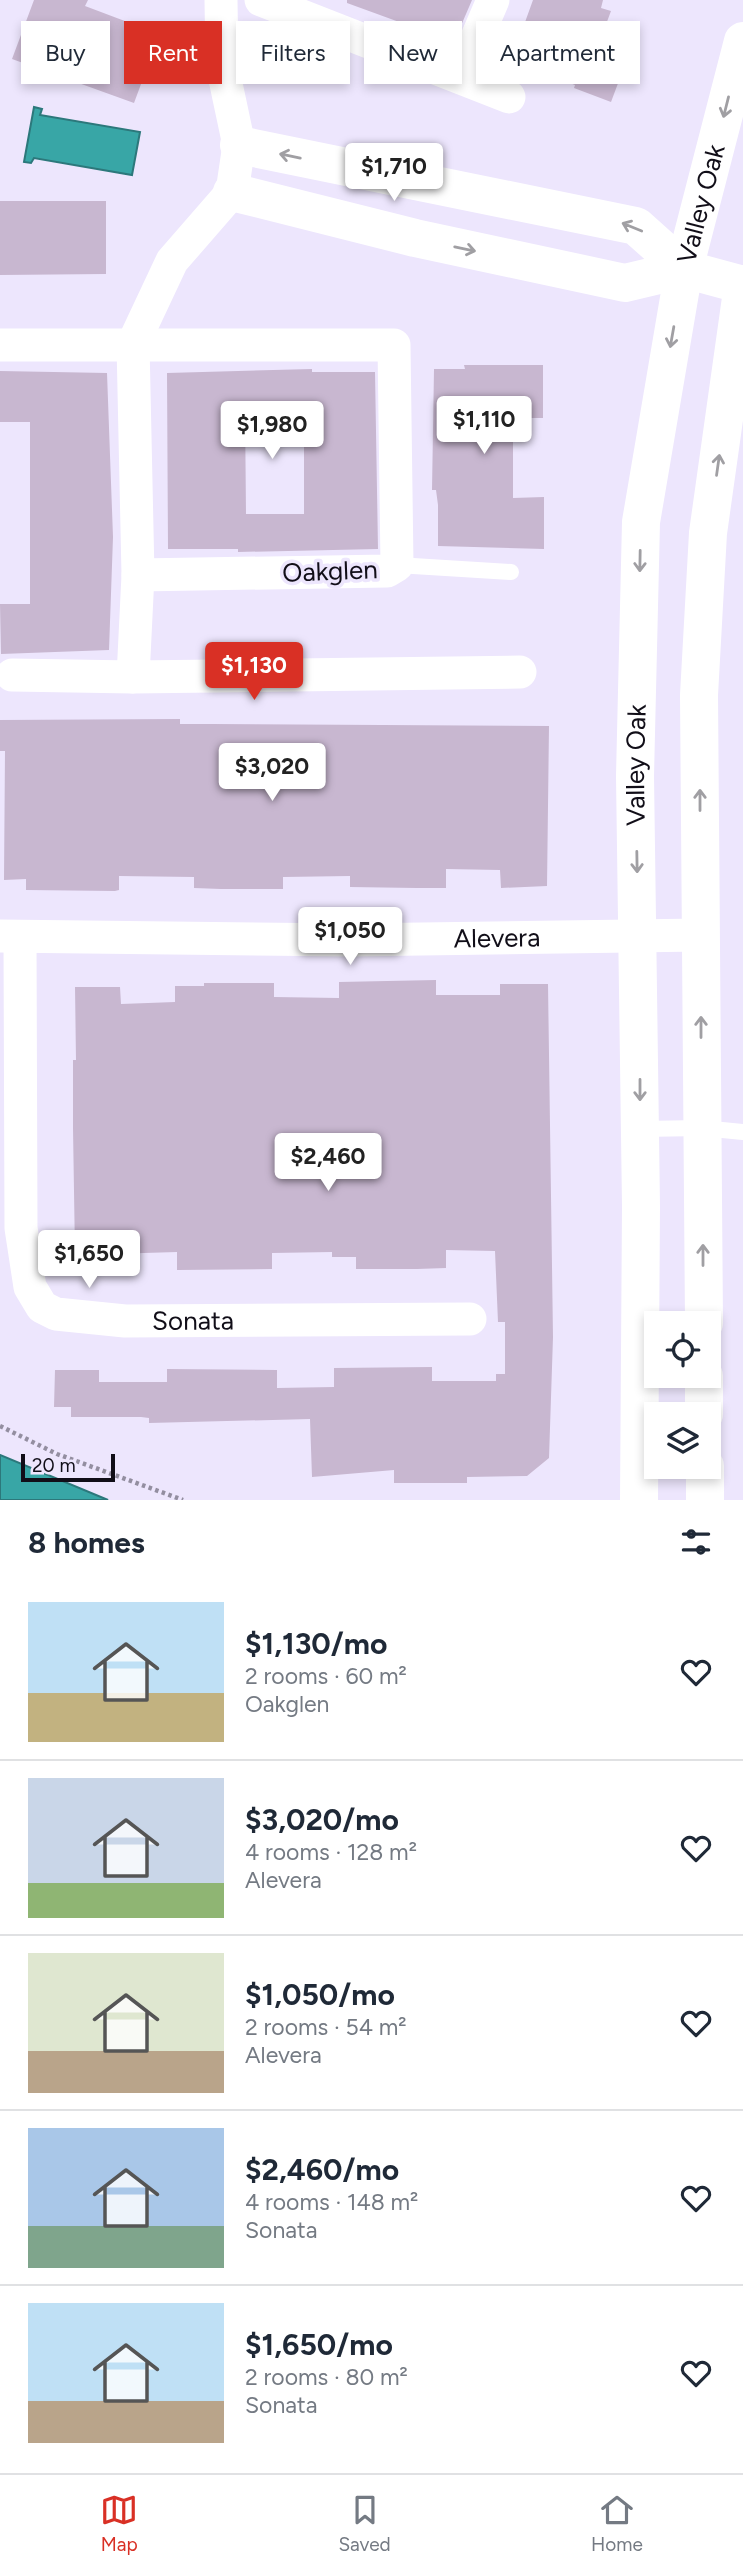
<!DOCTYPE html>
<meta charset="utf-8">
<style>
:root{--surface:#fff;--page:#f6f6f7;--text:#1f2937;--muted:#747a83;--line:#e0e1e3;--accent:#d93025}
body{margin:0;font-family:Figtree,sans-serif;background:var(--page);color:var(--text);height:100vh;display:flex;flex-direction:column;font-size:26px;white-space:nowrap}
*{box-sizing:border-box;margin:0}
p{font-size:23px;color:var(--muted)}
.icon{flex:none;width:38px;height:38px;fill:none;stroke:currentColor;stroke-width:2;stroke-linecap:round;stroke-linejoin:round}
.map{position:relative;height:1500px;overflow:hidden}
.panel{display:flex;flex-direction:column;background:var(--surface);flex:1}
.panel>*{flex:none}
.guide{position:absolute;left:21px;top:21px;width:702px;height:63px;display:flex;gap:14px}
.buttons{position:absolute;left:644px;top:1311px;display:grid;gap:14px}
.buttons a{display:grid;place-items:center;width:77px;height:77px;border-radius:0px;background:var(--surface);box-shadow:0 4px 10px #0003;font-size:35px}
.scale{position:absolute;left:21px;bottom:18px;width:94px;box-sizing:border-box;padding-left:7px;border:4px solid #110e18;border-top:0;font-size:19px;line-height:24px;white-space:nowrap;color:#110e18;-webkit-text-stroke:5px #ede6fd;paint-order:stroke}
.price{position:absolute;translate:-50% -60px;padding:0 16px;border-radius:7px;background:#fff;color:#222;font-size:23px;line-height:46px;filter:drop-shadow(0 2px 4px #0008)}
.price::after{content:'';position:absolute;left:50%;top:42px;width:21px;height:16px;margin-left:-10px;background:inherit;clip-path:polygon(0 0,100% 0,50% 100%)}
.price.active{background:var(--accent);color:#fff}
ul{padding:0;list-style:none}
li{display:flex;align-items:center;gap:21px;height:175px;padding:0 28px}
li+li{border-top:2px solid var(--line)}
li span{display:grid;place-items:center;flex:none;width:196px;height:140px;border-radius:0px;color:#555}
li>.icon{margin-inline-start:auto}
span .icon{width:84px;height:84px;fill:#fffc;stroke-width:1}
li b{font-size:30px}
h2{display:flex;justify-content:space-between;align-items:center;height:84px;padding:0 28px;font-size:30px}
.pill{padding:0 24px;border-radius:0px;background:var(--surface);box-shadow:0 4px 10px #0003;font-size:24px;line-height:63px}
.pill.active{background:var(--accent);color:#fff}
.tabs{display:flex;justify-content:space-around;align-items:center;height:98px;border-top:2px solid var(--line);background:var(--surface);font-size:19px;color:var(--muted)}
.tabs a{display:grid;justify-items:center;gap:4px}
.tabs .active{color:var(--accent)}
.map>svg:first-child{display:block}
.water{fill:#38a6a6;stroke:#2c787b;stroke-width:2}
.building{fill:#c8b7d0;fill-rule:evenodd}
.lines{fill:none;stroke-linecap:round;stroke-linejoin:round}
.path{stroke:#938ea0;stroke-width:4.5;stroke-dasharray:3.5 3.5;stroke-linecap:butt}
.lane{stroke:#fff;stroke-width:16}
.street{stroke:#fff;stroke-width:33}
.secondary{stroke:#fff;stroke-width:38}
.oneway{stroke:#a09fa3}
.labels{text-anchor:middle;dominant-baseline:central;stroke-width:7;stroke-linejoin:round;paint-order:stroke}
.street-label{font-size:26px;fill:#110e18;stroke:#ede6fd}
</style>
<div class="map">
<svg width="743" height="1500" viewBox="0 0 743 1500">
<rect width="100%" height="100%" fill="#ede6fd"/>
<path class="water" d="M34,107L42,109L40,115L140,132L132,175L34,158L31,163L24,162Z
M0,1455L108,1500H0Z"/>
<path class="building" d="M34,0H88L85,6L146,29L143,39L160,45L151,70L147,68L134,103L12,59Z
M347,0H472L454,42L347,3Z
M533,0H603L601,8L611,11L599,43L629,54L611,102L574,88L575,85L511,61Z
M0,201H106V274L0,275Z
M464,365H543V418H513V498L544,497V549L438,546V505L436,490H432L434,369H465Z
M312,369V372H375L378,549L238,552V549H168L167,373ZM245,408H304V514H246Z
M0,371L107,373L113,537L109,650L1,654L0,604H30V422H0Z
M180,719V724H211L549,726L547,886L501,888L500,870L446,869V888H417L350,887V876L283,877V889H221L194,888V877L119,876V890L115,891L26,890V879L4,880L5,751H0V720Z
M436,980V995H500V984H548L553,1337L549,1458L527,1476L467,1477V1483H394V1470L312,1477L310,1419L149,1423V1418L141,1417H71V1407H54L55,1370H99V1382H167V1369L277,1370V1388L334,1387V1368L432,1367V1381H496V1374H505V1322H498L495,1251L446,1250V1268L417,1269H356V1257H332V1252L272,1253V1269L177,1270V1252L111,1254L112,1273L92,1274L75,1254L73,1128V1060H76L75,987H120L121,1004L175,1002V986H204V983H274V997L339,998V982Z"/>
<g class="lines">
<path class="path" d="M0,1426L57,1454L183,1500"/>
<path class="lane" d="M397,565L511,572
M640,1129L702,1128L743,1132"/>
<g class="street">
<path d="M221,0L222,65L239,145L232,192L172,261L133,344L138,575L133,677L520,672"/>
<path d="M261,0L509,97"/>
<path d="M460,77L493,0"/>
<path d="M0,345H394L397,565L387,571L138,575"/>
<path d="M12,675L133,677"/>
<path id="s1" d="M0,936L351,940L701,935"/>
<path id="s2" d="M20,937L21,1228L30,1287L42,1307L56,1314L125,1321L470,1319"/>
</g>
<g class="secondary">
<path d="M239,145L636,226L684,269L743,285"/>
<path d="M232,192L415,238L625,283L684,269"/>
<path d="M704,1323L699,695L708,533L743,284"/>
<path d="M704,1376V1414"/>
<path d="M705,1466V1500"/>
<path id="s3" d="M639,1500L641,1206L635,776L641,522L684,269L743,41"/>
</g>
</g>
<defs><path id="oneway-shaft" d="M-6 0H5M1.5-3L5.5 0L1.5 3" fill="none" stroke-width="1.6" stroke-linecap="round" stroke-linejoin="round" transform="scale(1.75)"/></defs>
<g class="oneway">
<use href="#oneway-shaft" transform="translate(726 107) rotate(104)"/>
<use href="#oneway-shaft" transform="translate(290 156) rotate(-168)"/>
<use href="#oneway-shaft" transform="translate(632 227) rotate(-158)"/>
<use href="#oneway-shaft" transform="translate(465 249) rotate(12)"/>
<use href="#oneway-shaft" transform="translate(672 337) rotate(100)"/>
<use href="#oneway-shaft" transform="translate(718 465) rotate(-82)"/>
<use href="#oneway-shaft" transform="translate(640 561) rotate(91)"/>
<use href="#oneway-shaft" transform="translate(700 800) rotate(-90)"/>
<use href="#oneway-shaft" transform="translate(637 862) rotate(89)"/>
<use href="#oneway-shaft" transform="translate(701 1027) rotate(-90)"/>
<use href="#oneway-shaft" transform="translate(640 1090) rotate(90)"/>
<use href="#oneway-shaft" transform="translate(703 1255) rotate(-90)"/>
</g>
<g class="labels">
<g class="street-label">
<text stroke="none"><textPath href="#s3" startOffset="1302">Valley Oak</textPath></text>
<text transform="translate(330 571) rotate(-2)">Oakglen</text>
<text stroke="none"><textPath href="#s3" startOffset="735">Valley Oak</textPath></text>
<text stroke="none"><textPath href="#s1" startOffset="497">Alevera</textPath></text>
<text stroke="none"><textPath href="#s2" startOffset="527">Sonata</textPath></text>
</g>
</g>
</svg>
<div class="buttons">
<a><svg class="icon" aria-label="locate" viewBox="0 0 24 24"><circle cx="12" cy="12" r="6"/><path d="M12 2v4M12 18v4M2 12h4M18 12h4"/></svg></a>
<a><svg class="icon" aria-label="layers" viewBox="0 0 24 24"><path d="M12 4l9 5-9 5-9-5zM3 14l9 5 9-5"/></svg></a>
</div>
<div class="scale">20 m</div>
<b class="price" style="left:394px;top:203px">$1,710</b>
<b class="price" style="left:484px;top:456px">$1,110</b>
<b class="price" style="left:272px;top:461px">$1,980</b>
<b class="price active" style="left:254px;top:702px">$1,130</b>
<b class="price" style="left:272px;top:803px">$3,020</b>
<b class="price" style="left:350px;top:967px">$1,050</b>
<b class="price" style="left:328px;top:1193px">$2,460</b>
<b class="price" style="left:89px;top:1290px">$1,650</b>
<div class="guide">
<a class="pill">Buy</a>
<a class="pill active">Rent</a>
<a class="pill">Filters</a>
<a class="pill">New</a>
<a class="pill">Apartment</a>
</div>
</div>
<section class="panel">
<h2>8 homes<svg class="icon" aria-label="filters" viewBox="0 0 24 24"><path d="M4 7h16M4 17h16"/><circle cx="9" cy="7" r="2"/><circle cx="15" cy="17" r="2"/></svg></h2>
<ul>
<li><span style="background:linear-gradient(#bfe0f5 65%,#c2b280 0)"><svg class="icon" aria-label="home" viewBox="0 0 24 24"><path d="M3 11l9-7 9 7M6 9v11h12V9"/></svg></span><div><b>$1,130/mo</b><p>2 rooms · 60 m²</p><p>Oakglen</p></div><svg class="icon" aria-label="heart" viewBox="0 0 24 24"><path d="M12 20l-8-8c-3-5 5-10 8-4 3-6 11-1 8 4z"/></svg></li>
<li><span style="background:linear-gradient(#c9d6e8 75%,#8fb573 0)"><svg class="icon" aria-label="home" viewBox="0 0 24 24"><path d="M3 11l9-7 9 7M6 9v11h12V9"/></svg></span><div><b>$3,020/mo</b><p>4 rooms · 128 m²</p><p>Alevera</p></div><svg class="icon" aria-label="heart" viewBox="0 0 24 24"><path d="M12 20l-8-8c-3-5 5-10 8-4 3-6 11-1 8 4z"/></svg></li>
<li><span style="background:linear-gradient(#dfe7d0 70%,#b9a48a 0)"><svg class="icon" aria-label="home" viewBox="0 0 24 24"><path d="M3 11l9-7 9 7M6 9v11h12V9"/></svg></span><div><b>$1,050/mo</b><p>2 rooms · 54 m²</p><p>Alevera</p></div><svg class="icon" aria-label="heart" viewBox="0 0 24 24"><path d="M12 20l-8-8c-3-5 5-10 8-4 3-6 11-1 8 4z"/></svg></li>
<li><span style="background:linear-gradient(#a9c7e8 70%,#7fa58c 0)"><svg class="icon" aria-label="home" viewBox="0 0 24 24"><path d="M3 11l9-7 9 7M6 9v11h12V9"/></svg></span><div><b>$2,460/mo</b><p>4 rooms · 148 m²</p><p>Sonata</p></div><svg class="icon" aria-label="heart" viewBox="0 0 24 24"><path d="M12 20l-8-8c-3-5 5-10 8-4 3-6 11-1 8 4z"/></svg></li>
<li><span style="background:linear-gradient(#bfe0f5 70%,#b9a48a 0)"><svg class="icon" aria-label="home" viewBox="0 0 24 24"><path d="M3 11l9-7 9 7M6 9v11h12V9"/></svg></span><div><b>$1,650/mo</b><p>2 rooms · 80 m²</p><p>Sonata</p></div><svg class="icon" aria-label="heart" viewBox="0 0 24 24"><path d="M12 20l-8-8c-3-5 5-10 8-4 3-6 11-1 8 4z"/></svg></li>
</ul>
</section>
<nav class="tabs">
<a class="active"><svg class="icon" aria-label="map" viewBox="0 0 24 24"><path d="M3 6l6-2 6 2 6-2v14l-6 2-6-2-6 2zM9 4v14M15 6v14"/></svg>Map</a>
<a><svg class="icon" aria-label="saved" viewBox="0 0 24 24"><path d="M7 4h10v16l-5-4-5 4z"/></svg>Saved</a>
<a><svg class="icon" aria-label="home" viewBox="0 0 24 24"><path d="M3 11l9-7 9 7M6 9v11h12V9"/></svg>Home</a>
</nav>
